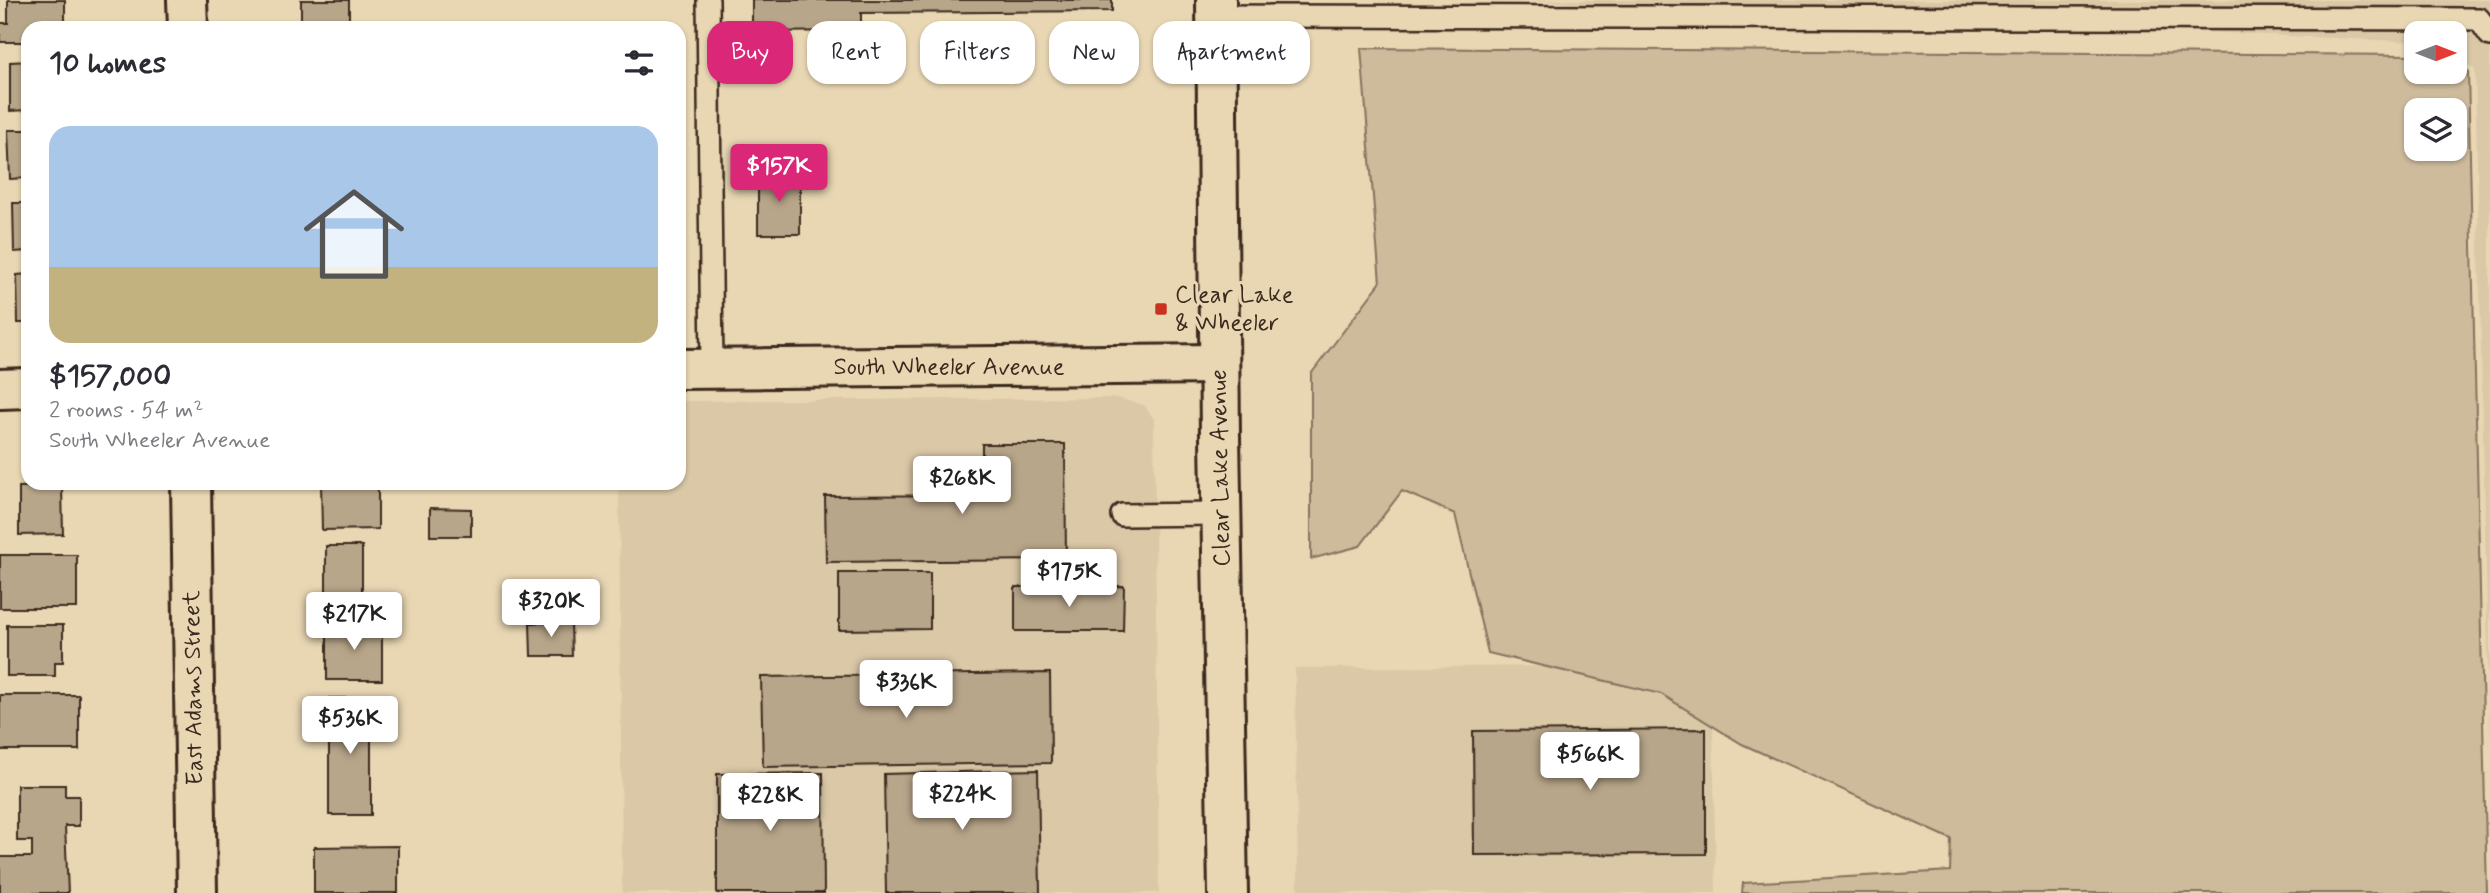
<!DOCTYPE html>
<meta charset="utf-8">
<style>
:root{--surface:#fff;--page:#f2f2f3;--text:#2b2b33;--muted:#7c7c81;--line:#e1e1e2;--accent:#db2777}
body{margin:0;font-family:Mynerve,sans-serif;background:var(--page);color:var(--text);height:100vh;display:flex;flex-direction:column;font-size:26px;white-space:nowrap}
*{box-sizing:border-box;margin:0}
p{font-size:23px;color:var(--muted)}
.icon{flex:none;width:38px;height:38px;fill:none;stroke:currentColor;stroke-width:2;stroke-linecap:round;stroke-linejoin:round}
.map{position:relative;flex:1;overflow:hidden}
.sheet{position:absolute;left:21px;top:21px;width:665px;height:469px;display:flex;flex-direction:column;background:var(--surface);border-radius:21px;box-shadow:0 2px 5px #0004}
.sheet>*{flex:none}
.hud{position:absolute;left:707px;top:21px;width:665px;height:63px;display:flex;gap:14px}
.needle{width:46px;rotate:90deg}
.tools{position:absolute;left:2404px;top:21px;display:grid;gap:14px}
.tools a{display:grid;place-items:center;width:63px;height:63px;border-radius:14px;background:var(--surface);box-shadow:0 2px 5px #0004;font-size:35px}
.price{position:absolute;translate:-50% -60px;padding:0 16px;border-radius:7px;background:#fff;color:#222;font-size:23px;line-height:46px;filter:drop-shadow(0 2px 4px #0008)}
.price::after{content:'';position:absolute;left:50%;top:42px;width:21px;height:16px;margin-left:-10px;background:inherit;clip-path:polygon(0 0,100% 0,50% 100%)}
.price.selected{background:var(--accent);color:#fff}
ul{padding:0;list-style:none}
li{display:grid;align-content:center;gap:14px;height:371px;padding:0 28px}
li+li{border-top:2px solid var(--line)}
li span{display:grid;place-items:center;height:217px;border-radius:21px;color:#555}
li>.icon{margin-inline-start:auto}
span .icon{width:126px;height:126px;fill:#fffc;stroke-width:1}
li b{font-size:30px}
h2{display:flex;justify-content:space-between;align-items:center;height:84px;padding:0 28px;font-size:30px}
.pill{padding:0 24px;border-radius:21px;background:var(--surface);box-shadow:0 2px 5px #0004;font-size:24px;line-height:63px}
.pill.selected{background:var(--accent);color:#fff}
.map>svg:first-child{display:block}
.built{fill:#dac8a7}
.green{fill:#cdbb9c;stroke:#84725d;stroke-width:2;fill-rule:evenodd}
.building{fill:#b8a68a;stroke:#3b2a1e;stroke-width:2}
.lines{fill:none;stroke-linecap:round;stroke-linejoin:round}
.lane-casing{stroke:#3b2a1e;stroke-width:26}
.street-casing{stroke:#3b2a1e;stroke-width:44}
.primary-casing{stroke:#3b2a1e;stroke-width:44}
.path{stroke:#3b2a1e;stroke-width:4.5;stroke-dasharray:2 5;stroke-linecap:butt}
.lane{stroke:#e9d7b4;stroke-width:21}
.street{stroke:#e9d7b4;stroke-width:38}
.primary{stroke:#e9d7b4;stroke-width:38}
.poi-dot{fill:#c8321e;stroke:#e9d7b4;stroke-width:2.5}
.labels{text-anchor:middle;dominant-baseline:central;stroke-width:6;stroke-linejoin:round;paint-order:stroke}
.poi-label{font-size:24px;fill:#3b2a1e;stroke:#e9d7b4;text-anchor:start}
.street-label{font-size:24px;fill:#3b2a1e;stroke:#e9d7b4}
</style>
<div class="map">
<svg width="2490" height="893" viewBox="0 0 2490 893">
<rect width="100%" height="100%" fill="#e9d7b4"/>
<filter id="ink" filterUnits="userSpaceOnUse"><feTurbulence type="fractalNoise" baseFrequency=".0143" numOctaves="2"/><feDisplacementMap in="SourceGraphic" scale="14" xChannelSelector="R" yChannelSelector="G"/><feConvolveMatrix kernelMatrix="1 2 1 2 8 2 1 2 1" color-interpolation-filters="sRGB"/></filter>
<g filter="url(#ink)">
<path class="built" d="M1521,0H2490V751L2475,70L2455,56V33H2417V42Z
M1117,398L1144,405L1154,419L1159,893H622L619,483H679V401Z
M1712,665L1716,893H1298L1295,668Z"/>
<path class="green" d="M1361,48L2417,55V72H2455V65L2468,71L2487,893H1742L1743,883L1950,871L1951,839L1742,744L1661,694L1488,653L1455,514L1402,491L1360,546L1311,559V374L1380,283ZM2417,110H2455V149H2417Z"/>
<path class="building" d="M8,0H65V28H28V42H0V23H8Z
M301,0H349V22H301Z
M752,0H1112V11L861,13V31L752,32Z
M28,61V110L10,111V62Z
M8,130H28V178L10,179Z
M758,175H800V234H758Z
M13,203H28V251L14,252Z
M28,274V323H18L17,275Z
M982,444H1065L1066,560L826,562L825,496L982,495Z
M321,483H378V529L322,530Z
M62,486L63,534L19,535V487Z
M430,508L471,509V536H430Z
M326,546H362V595H326Z
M0,555H77V608H0Z
M839,573H930V629L839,630Z
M1124,586L1123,631H1015V587Z
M530,623H571L572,656H531Z
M7,625H63V662H55V676H7Z
M327,625H382V680H327Z
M1050,673L1051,763L763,767L761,677Z
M0,695H79V750H0Z
M329,698H371V815H329Z
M1706,729V854L1474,855L1473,731Z
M1038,770L1040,893H886L884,774Z
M823,773L824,893H717V774Z
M17,785H65V796H79V826H65L68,893H0V857H32V841H17Z
M398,846V893H314V847Z"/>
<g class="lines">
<g class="lane-casing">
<path id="lane" d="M708,0L712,369
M1216,16L2479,19L2490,35
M1122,515L1222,514"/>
</g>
<g class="street-casing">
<path id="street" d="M187,0L188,28
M679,369L1219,364
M0,389L28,388
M191,483L197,893"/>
</g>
<g class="primary-casing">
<path id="primary" d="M1216,0L1220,437L1228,893"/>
</g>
<path class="path" d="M738,72H772L773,34"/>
<use href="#lane" class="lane"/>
<use href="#street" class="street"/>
<use href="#primary" class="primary"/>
</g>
</g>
<rect class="poi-dot" x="1154" y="302" width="14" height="14" rx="3.5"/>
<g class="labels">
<g class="poi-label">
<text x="1175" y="295">Clear Lake<tspan x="1175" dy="28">&amp; Wheeler</tspan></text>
</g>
<g class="street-label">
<text x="949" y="367">South Wheeler Avenue</text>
<text transform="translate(1221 468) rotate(-91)">Clear Lake Avenue</text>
<text transform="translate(194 688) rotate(-91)">East Adams Street</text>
</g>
</g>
</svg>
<div class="tools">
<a><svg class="needle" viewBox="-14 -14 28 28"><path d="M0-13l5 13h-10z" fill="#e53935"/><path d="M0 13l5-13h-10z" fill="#7c7c81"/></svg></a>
<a><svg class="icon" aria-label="layers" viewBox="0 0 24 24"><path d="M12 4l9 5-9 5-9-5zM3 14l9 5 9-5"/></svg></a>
</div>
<b class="price selected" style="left:779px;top:204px">$157K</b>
<b class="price" style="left:962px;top:516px">$268K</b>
<b class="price" style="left:1069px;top:609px">$175K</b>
<b class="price" style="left:551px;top:639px">$320K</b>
<b class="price" style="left:354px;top:652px">$217K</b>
<b class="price" style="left:906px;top:720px">$336K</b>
<b class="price" style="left:350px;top:756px">$536K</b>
<b class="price" style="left:1590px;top:792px">$566K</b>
<b class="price" style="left:962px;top:832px">$224K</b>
<b class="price" style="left:770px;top:833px">$228K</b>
<div class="hud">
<a class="pill selected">Buy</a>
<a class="pill">Rent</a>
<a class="pill">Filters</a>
<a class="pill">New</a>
<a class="pill">Apartment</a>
</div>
<section class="sheet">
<h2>10 homes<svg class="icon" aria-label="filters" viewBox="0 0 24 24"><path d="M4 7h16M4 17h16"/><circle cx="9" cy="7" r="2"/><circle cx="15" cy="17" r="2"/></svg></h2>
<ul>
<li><span style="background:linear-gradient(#a9c7e8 65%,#c2b280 0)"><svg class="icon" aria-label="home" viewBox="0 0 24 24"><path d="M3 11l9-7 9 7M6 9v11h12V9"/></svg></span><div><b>$157,000</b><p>2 rooms · 54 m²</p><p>South Wheeler Avenue</p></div></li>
</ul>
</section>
</div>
